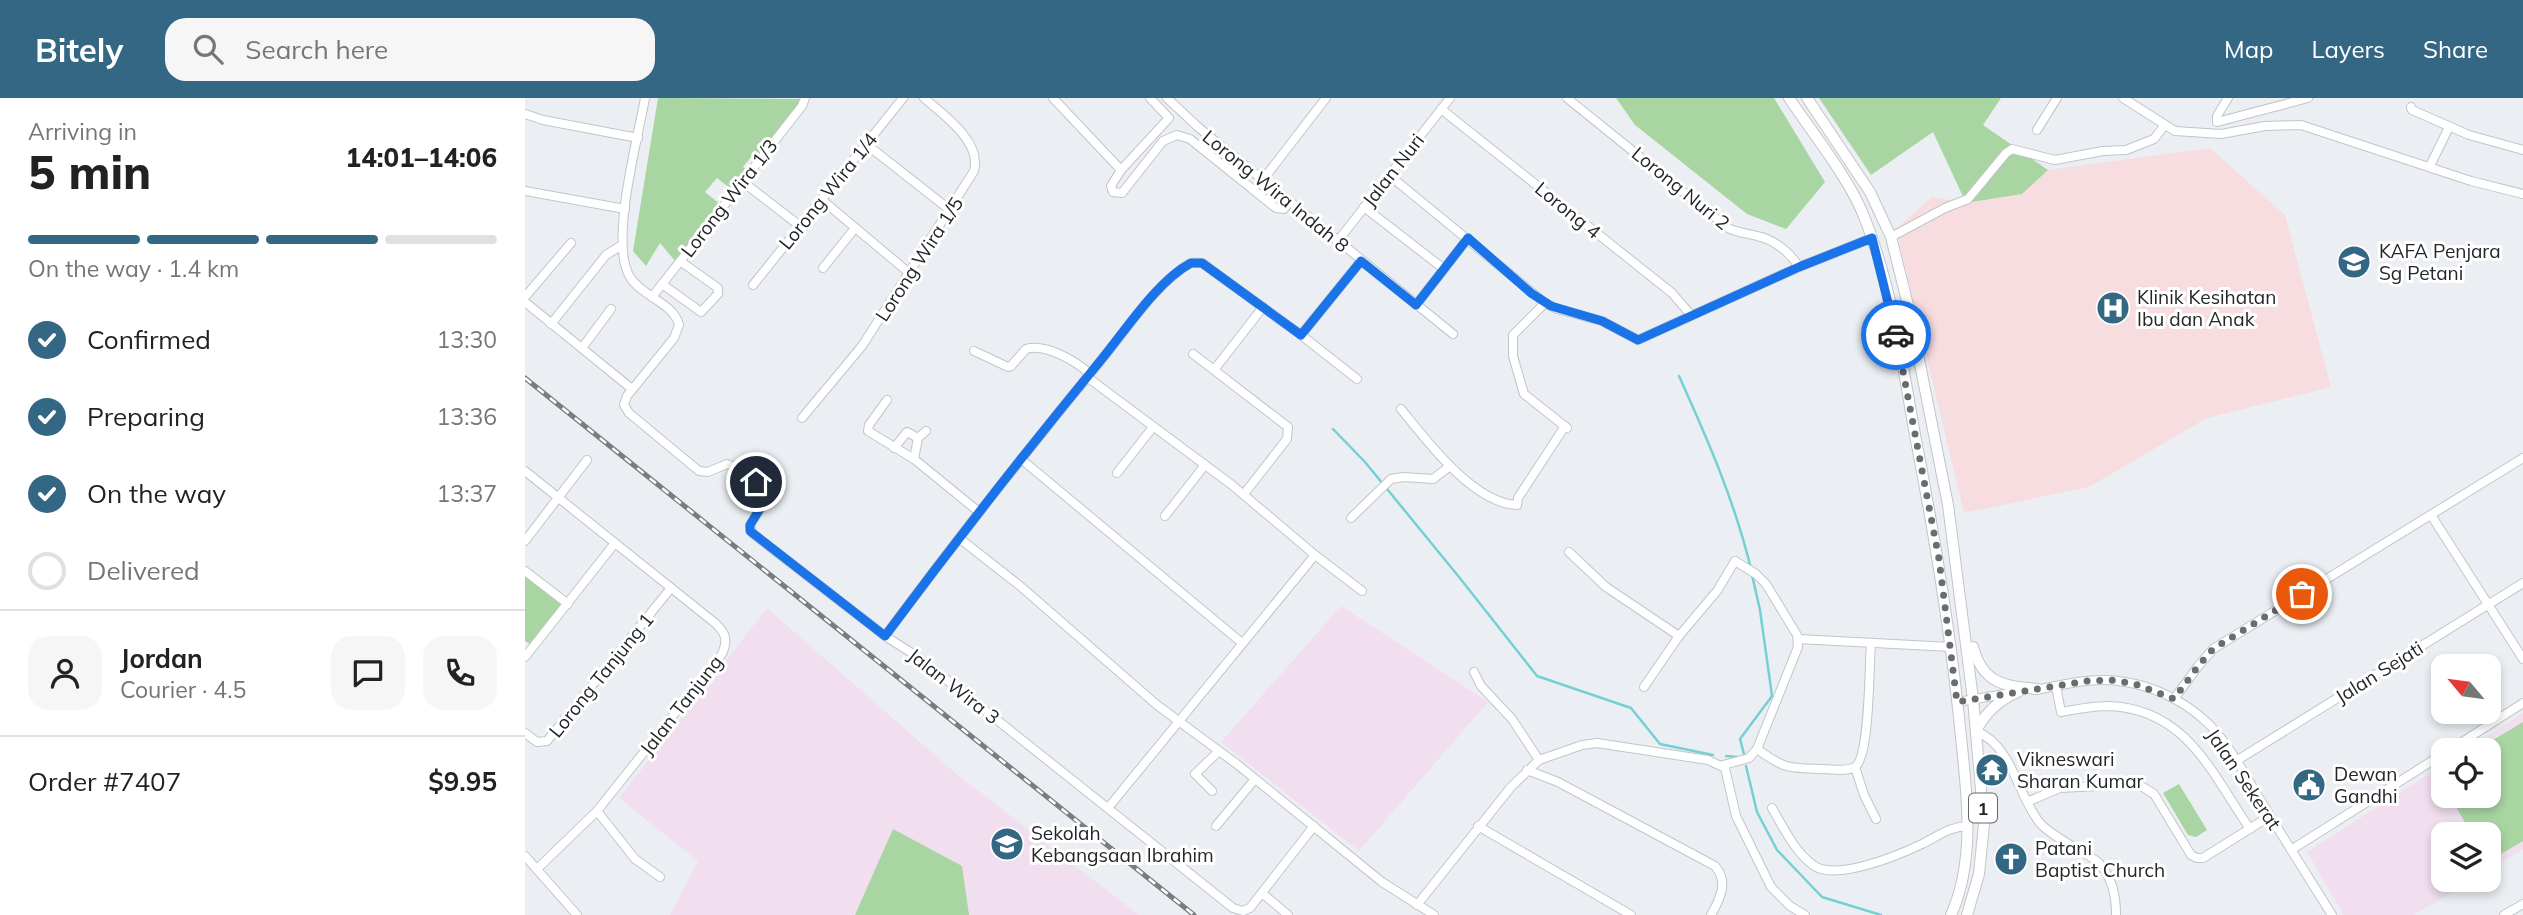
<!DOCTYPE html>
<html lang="en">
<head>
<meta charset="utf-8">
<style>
	body { margin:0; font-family:Mulish,sans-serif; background:#f6f6f6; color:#222; height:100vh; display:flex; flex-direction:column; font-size:26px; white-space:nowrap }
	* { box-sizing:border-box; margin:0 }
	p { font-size:23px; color:#767676 }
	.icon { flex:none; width:38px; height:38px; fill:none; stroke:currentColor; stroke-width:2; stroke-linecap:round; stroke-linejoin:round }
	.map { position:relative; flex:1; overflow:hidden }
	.side { display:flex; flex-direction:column; background:#fff; width:525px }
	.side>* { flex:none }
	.needle { width:46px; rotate:299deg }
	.buttons { position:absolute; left:1906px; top:556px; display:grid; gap:14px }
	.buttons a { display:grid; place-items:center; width:70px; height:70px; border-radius:14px; background:#fff; box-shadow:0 4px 10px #0003; font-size:35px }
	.pin { position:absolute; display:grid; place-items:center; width:60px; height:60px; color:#fff; margin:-30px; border:4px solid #fff; border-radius:50%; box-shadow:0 2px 7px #0007 }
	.courier { position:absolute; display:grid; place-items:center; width:70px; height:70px; margin:-35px; border:5px solid #1a73e8; border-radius:50%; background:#fff; color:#222; box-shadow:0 2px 9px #0007 }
	.summary em { font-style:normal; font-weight:800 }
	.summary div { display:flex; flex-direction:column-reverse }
	.summary { display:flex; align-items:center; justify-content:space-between; height:119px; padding:0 28px }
	h1 { font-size:46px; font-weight:800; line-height:52px }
	.bar { display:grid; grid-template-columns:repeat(4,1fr); gap:10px 7px; align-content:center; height:84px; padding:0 28px }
	.bar i { height:9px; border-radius:5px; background:#e0e0e0 }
	.bar .current { background:#346784 }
	.bar p { grid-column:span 4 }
	.line { display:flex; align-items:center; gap:18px; padding:0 28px; border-top:2px solid #e0e0e0 }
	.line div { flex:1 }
	.round { display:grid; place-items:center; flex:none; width:74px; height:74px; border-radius:21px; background:#f6f6f6 }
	ol { padding:0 28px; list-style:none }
	li { display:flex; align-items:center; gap:21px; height:77px }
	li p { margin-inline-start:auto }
	li .icon { padding:7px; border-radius:50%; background:#346784; color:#fff; stroke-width:4 }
	li:last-child { color:#767676 }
	li i { width:38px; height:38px; border:4px solid #e0e0e0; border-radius:50% }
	header { display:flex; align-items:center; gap:42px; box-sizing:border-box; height:98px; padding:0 35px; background:#346784; color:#fff }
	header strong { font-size:33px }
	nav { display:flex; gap:38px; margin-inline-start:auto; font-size:24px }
	.search { width:490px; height:63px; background:#f6f6f6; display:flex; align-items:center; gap:18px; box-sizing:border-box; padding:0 24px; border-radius:21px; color:#767676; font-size:26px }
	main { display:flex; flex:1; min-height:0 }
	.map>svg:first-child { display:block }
	.education { fill:#f1deee }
	.medical { fill:#f8dde0 }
	.green { fill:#a8d5a2 }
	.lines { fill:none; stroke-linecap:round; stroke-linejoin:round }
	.stream { stroke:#75d0d3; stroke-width:2.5 }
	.minor-casing { stroke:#c1c5c9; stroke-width:10 }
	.major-casing { stroke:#c1c5c9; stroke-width:12 }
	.minor { stroke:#fff; stroke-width:8 }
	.major { stroke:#fff; stroke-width:10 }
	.rail-casing { stroke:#7a7d7f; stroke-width:5 }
	.rail { stroke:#fff; stroke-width:2.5; stroke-dasharray:8; stroke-linecap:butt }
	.done { stroke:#6a6c6e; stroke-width:7; stroke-dasharray:0 12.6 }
	.route { stroke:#1a73e8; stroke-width:9 }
	.labels { text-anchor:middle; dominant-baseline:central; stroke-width:6; stroke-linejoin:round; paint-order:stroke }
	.shield { fill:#fff; stroke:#666768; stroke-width:2 }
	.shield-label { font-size:18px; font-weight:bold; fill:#242627 }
	.street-label { font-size:19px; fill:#242627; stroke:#fff }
	.poi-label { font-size:19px; fill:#242627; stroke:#fff; text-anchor:start }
</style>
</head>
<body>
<header>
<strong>Bitely</strong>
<div class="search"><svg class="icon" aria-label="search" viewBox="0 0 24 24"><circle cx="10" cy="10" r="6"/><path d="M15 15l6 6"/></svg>Search here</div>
<nav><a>Map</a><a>Layers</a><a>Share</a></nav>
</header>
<main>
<section class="side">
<div class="summary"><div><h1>5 min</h1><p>Arriving in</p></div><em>14:01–14:06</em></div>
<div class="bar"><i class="current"></i><i class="current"></i><i class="current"></i><i></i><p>On the way · 1.4 km</p></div>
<ol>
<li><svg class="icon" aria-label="check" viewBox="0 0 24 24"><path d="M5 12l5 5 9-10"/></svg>Confirmed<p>13:30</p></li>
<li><svg class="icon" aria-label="check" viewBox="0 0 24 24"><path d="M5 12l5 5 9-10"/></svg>Preparing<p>13:36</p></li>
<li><svg class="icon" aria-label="check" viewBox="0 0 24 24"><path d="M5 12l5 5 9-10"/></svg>On the way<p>13:37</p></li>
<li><i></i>Delivered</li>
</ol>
<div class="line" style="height:126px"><a class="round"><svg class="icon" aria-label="person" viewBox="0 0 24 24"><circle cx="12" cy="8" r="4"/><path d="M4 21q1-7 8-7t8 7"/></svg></a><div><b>Jordan</b><p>Courier · 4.5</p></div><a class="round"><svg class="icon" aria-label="chat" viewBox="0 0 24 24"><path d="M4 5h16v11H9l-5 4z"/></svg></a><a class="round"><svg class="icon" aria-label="phone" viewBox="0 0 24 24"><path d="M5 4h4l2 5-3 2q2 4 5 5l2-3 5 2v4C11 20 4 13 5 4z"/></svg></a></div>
<div class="line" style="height:91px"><div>Order #7407</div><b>$9.95</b></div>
</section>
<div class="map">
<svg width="1998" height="817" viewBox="0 0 1998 817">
	<rect width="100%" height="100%" fill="#ebeff3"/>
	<!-- education -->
	<g class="education">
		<path d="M816,508L963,604L834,753L696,644Z"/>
		<path d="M242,510L429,674L614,817H145L173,763L94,700Z"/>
		<path d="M1998,615V751L1964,772V737H1918V782H1947L1889,817H1819L1782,754L1918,667V698H1964V653H1940Z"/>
	</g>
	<!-- medical -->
	<path class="medical" d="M1685,50L1760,117L1806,289L1682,320L1564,389L1439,415L1371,131L1407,99L1444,105L1497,96L1523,72Z"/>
	<!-- green -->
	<g class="green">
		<path d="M133,0L277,1L230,62L226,59L218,69L222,72L206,91L192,80L180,94L195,106L151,164L135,145L121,168L108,153Z"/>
		<path d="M1091,0H1249L1300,84L1261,131L1222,116L1110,27Z"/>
		<path d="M1294,0H1476L1458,27L1523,72L1497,96L1441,105L1408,34L1346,77Z"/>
		<path d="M0,477L37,505L5,546L0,543Z"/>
		<path d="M1998,624V743L1964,763V737H1947L1925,698H1964V653H1950Z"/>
		<path d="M1654,686L1682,732L1671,739L1663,737L1638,695Z"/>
		<path d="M368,731L437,768L444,817H330Z"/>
	</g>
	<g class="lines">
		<!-- stream -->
		<g class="stream">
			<path d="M1154,278C1182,340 1210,404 1226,471"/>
			<path d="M808,331L840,364L934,479L1012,578L1106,610L1135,646L1188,657"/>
			<path d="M1201,658L1212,659"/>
			<path d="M1220,660L1215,641L1247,598L1235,512L1227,477"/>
			<path d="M1221,668L1232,714L1252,752L1297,799L1356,817"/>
		</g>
		<defs>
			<g id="minor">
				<path d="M120,0C113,40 84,146 105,179C116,198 149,205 154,227L149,240L102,298L99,307L104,315L174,373L183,374L202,366C218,371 237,385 241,401L225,427L227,435L360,538L393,559L708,810L718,813L725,810L789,728"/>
				<path d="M528,0L596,72"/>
				<path d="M625,0L644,20L596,72L586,88L588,94L597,95L638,43L652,37L665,41L751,110L759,111L764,104"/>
				<path d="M642,0L673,29L928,236"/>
				<path d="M1042,0L1203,130C1213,135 1221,135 1232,138C1248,141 1265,154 1274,169"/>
				<path d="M1598,0L1650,33L1696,36L1740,28L1776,27L1946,83L1998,96"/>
				<path d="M1703,0L1692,18V24L1783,0"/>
				<path d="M1886,9L1887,12L1944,37L1998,52"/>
				<path d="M916,11L1147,195L1166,217"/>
				<path d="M0,16L18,22L113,40"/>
				<path d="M1512,32L1532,0"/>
				<path d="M341,46L425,112"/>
				<path d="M1905,68L1924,29"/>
				<path d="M864,77L1020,205L1032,211L1077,223L1113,242L1274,169L1347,140"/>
				<path d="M737,83L801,0"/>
				<path d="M218,84L275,128"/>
				<path d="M0,93L100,111"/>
				<path d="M296,101L383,174"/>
				<path d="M839,109L919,171"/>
				<path d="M1366,139L1420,110L1443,101L1481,55L1487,51L1530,62L1578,53L1601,52L1629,41L1639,28"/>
				<path d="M812,144L925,0"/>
				<path d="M298,170L330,130"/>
				<path d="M137,186L176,214L193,196V190L155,163"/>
				<path d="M228,187L378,0"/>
				<path d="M0,199L46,145"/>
				<path d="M127,199L277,8L280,0"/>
				<path d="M0,204L107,291"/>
				<path d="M1020,205L988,237V258L999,296L1042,330"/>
				<path d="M891,207L943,140"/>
				<path d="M26,226L81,157L97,147"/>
				<path d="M776,237L836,163"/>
				<path d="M57,250L86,211"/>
				<path d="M449,253L483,269L486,268L501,251C520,245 551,263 565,276"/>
				<path d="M668,256L689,272"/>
				<path d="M562,279L707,387L790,457L837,493"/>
				<path d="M362,302L344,327L343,333L389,361L454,414"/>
				<path d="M876,311C902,343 948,405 992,407L993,400L1040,328"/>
				<path d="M277,320L337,248L449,73C457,44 419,17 399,0"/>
				<path d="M369,350L382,334L393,340"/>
				<path d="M389,361L393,340L401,333"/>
				<path d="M496,361L717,545"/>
				<path d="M0,373L190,525C201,535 203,542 197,556L72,713L12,771"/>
				<path d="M592,375L628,329"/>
				<path d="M719,396L762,341L763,329L689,272L738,209"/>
				<path d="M1906,417L1998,561"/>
				<path d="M640,418L680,367"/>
				<path d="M826,420L866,381L879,379L908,381L925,368"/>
				<path d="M434,440L494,487L632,607L713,667L857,784L909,817"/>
				<path d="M0,443L62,362"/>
				<path d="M1044,454L1081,489L1154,538"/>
				<path d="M0,473L43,506"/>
				<path d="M360,538C429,445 500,355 573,266C599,235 628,189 662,167C667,164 671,164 677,165L776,237L832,281"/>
				<path d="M1273,541L1426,549"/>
				<path d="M0,559L90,445"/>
				<path d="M949,574L956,588L987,621L1014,662"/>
				<path d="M1531,588L1536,614C1552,611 1568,608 1584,608C1662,611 1687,676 1725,731"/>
				<path d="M1119,589L1154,538L1192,493L1210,463L1231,476L1241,486L1272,537L1273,549L1232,651L1224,660L1198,667"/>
				<path d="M1510,592C1539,587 1570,578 1600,584C1627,588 1657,602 1677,620C1701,640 1717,672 1733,698C1757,738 1782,777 1807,817"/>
				<path d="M1649,601L1674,567L1688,551L1998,360"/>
				<path d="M1432,604L1486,595"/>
				<path d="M1451,633C1488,648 1492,697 1515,725C1527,739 1557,752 1573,764C1587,779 1591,796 1591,817"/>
				<path d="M0,635L12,644L22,643L146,490"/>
				<path d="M1232,651C1261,672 1264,670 1298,671C1307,671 1322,674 1330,669C1345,659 1344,567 1346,546"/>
				<path d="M1923,653L1998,605"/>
				<path d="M1711,663L1998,485"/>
				<path d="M1330,669L1339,697L1351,721"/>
				<path d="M1002,672L1033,684L1190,768C1204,784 1195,801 1186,817"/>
				<path d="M687,693L670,676L694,653"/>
				<path d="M1502,704L1535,690L1613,686L1629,696L1666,757L1672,760H1678L1745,718"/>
				<path d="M583,710L790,457"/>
				<path d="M1247,710C1258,729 1270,754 1288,767C1310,784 1374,757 1397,746C1413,738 1424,729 1442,728"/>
				<path d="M72,713L110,761L135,779"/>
				<path d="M691,728L730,681"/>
				<path d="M953,728L1106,817"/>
				<path d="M1766,752L1918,656"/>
				<path d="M0,758L52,817"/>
				<path d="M737,795L763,817"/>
				<path d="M892,807L986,689L1014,662L1057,647L1072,645L1183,662L1200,670L1211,718L1246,789L1265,808L1280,817"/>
				<path d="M1979,817L1998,806"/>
			</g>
			<g id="major">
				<path d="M1264,0C1288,36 1325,81 1340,121C1367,189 1377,265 1390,337C1409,434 1425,531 1435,629C1441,690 1452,759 1426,817"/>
				<path d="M1282,0L1345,94L1366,139L1384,211L1423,407L1448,601L1459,726L1454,776L1442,817"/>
				<path d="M1448,549C1458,586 1479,588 1513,591"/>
				<path d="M1451,633C1460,615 1474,602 1493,594"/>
			</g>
		</defs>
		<!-- minor casing -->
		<use href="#minor" class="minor-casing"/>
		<!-- major casing -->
		<use href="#major" class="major-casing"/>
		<!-- minor -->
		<use href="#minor" class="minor"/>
		<!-- major -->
		<use href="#major" class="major"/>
		<defs>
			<path id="rail" d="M0,280L669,817"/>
		</defs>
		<!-- rail casing -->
		<use href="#rail" class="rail-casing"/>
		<!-- rail -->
		<use href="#rail" class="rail"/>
	</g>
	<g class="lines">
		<!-- done -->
		<path class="done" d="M1371,237L1414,461L1432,604L1562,583L1585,582L1610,586L1649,601L1674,567L1688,551L1777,496"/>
		<!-- route -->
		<path class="route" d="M231,384L241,401L225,427V433L360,538C430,444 502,352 576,262C601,232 632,183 666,165H677L776,237L836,163L891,207L943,140L1006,195L1026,208L1077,223L1113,242L1274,169L1347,140L1371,237"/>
	</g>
	<!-- icons -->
	<defs>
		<symbol id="school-disc" viewBox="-11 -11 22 22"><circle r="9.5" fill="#346784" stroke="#fff"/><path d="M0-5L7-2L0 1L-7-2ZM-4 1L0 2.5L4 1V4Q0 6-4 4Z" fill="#fff"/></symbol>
		<symbol id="hospital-disc" viewBox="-11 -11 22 22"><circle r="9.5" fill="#346784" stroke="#fff"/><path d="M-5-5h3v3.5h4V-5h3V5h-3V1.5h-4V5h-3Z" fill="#fff"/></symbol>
		<symbol id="temple-disc" viewBox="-11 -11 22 22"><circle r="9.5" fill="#346784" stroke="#fff"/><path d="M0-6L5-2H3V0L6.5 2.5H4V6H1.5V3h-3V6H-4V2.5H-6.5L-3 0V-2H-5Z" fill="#fff"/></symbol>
		<symbol id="civic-disc" viewBox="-11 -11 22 22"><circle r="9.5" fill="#346784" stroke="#fff"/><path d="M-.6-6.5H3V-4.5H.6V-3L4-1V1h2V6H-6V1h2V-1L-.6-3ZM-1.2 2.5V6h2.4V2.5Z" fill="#fff"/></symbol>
		<symbol id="church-disc" viewBox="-11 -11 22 22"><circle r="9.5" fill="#346784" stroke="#fff"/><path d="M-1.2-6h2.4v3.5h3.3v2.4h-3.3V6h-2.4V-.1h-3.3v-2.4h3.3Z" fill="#fff"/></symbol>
	</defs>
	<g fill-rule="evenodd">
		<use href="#school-disc" x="1810" y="145" width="38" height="38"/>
		<use href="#hospital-disc" x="1569" y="191" width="38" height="38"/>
		<use href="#temple-disc" x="1448" y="653" width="38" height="38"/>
		<use href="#civic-disc" x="1765" y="668" width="38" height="38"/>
		<use href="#school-disc" x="463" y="727" width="38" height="38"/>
		<use href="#church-disc" x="1467" y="742" width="38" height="38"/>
	</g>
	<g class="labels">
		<!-- shield labels -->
		<rect class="shield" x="1444" y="695.5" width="28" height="29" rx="5"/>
		<g class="shield-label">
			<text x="1458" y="710">1</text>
		</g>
		<!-- street labels -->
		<g class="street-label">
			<text transform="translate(868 72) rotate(-52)">Jalan Nuri</text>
			<text transform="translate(1156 90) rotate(39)">Lorong Nuri 2</text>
			<text transform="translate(303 93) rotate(-51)">Lorong Wira 1/4</text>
			<text transform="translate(751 93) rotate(39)">Lorong Wira Indah 8</text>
			<text transform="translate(204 100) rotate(-52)">Lorong Wira 1/3</text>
			<text transform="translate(1043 112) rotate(39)">Lorong 4</text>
			<text transform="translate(394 161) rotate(-57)">Lorong Wira 1/5</text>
			<text transform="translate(1854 574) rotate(-32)">Jalan Sejati</text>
			<text transform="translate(76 577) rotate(-51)">Lorong Tanjung 1</text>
			<text transform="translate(429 588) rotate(38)">Jalan Wira 3</text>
			<text transform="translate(156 607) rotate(-52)">Jalan Tanjung</text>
			<text transform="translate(1719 681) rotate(56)">Jalan Sekerat</text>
		</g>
		<!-- poi labels -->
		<g class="poi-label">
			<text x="1854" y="153">KAFA Penjara<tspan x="1854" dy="22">Sg Petani</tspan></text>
			<text x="1612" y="199">Klinik Kesihatan<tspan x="1612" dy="22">Ibu dan Anak</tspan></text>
			<text x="1492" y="661">Vikneswari<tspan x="1492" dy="22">Sharan Kumar</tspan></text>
			<text x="1809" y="676">Dewan<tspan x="1809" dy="22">Gandhi</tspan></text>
			<text x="506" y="735">Sekolah<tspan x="506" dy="22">Kebangsaan Ibrahim</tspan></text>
			<text x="1510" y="750">Patani<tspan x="1510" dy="22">Baptist Church</tspan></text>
		</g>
	</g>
</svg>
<div class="buttons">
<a><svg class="needle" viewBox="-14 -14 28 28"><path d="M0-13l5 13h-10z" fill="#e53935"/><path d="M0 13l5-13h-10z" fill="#767676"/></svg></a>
<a><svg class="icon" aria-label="locate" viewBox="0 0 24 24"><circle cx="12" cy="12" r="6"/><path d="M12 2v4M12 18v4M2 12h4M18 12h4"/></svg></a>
<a><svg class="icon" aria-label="layers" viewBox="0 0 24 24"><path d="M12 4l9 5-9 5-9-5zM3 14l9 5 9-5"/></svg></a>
</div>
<div class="pin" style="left:1777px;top:496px;background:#ea580c"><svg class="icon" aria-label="bag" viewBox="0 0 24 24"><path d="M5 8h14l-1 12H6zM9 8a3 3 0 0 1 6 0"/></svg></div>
<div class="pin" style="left:231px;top:384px;background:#1f2937"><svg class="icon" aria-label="home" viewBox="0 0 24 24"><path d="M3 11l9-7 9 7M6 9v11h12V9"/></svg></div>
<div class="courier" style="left:1371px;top:237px"><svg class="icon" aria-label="car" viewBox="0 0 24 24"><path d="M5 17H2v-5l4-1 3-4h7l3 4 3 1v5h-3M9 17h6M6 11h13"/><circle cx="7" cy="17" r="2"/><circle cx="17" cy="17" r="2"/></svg></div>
</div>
</main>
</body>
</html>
